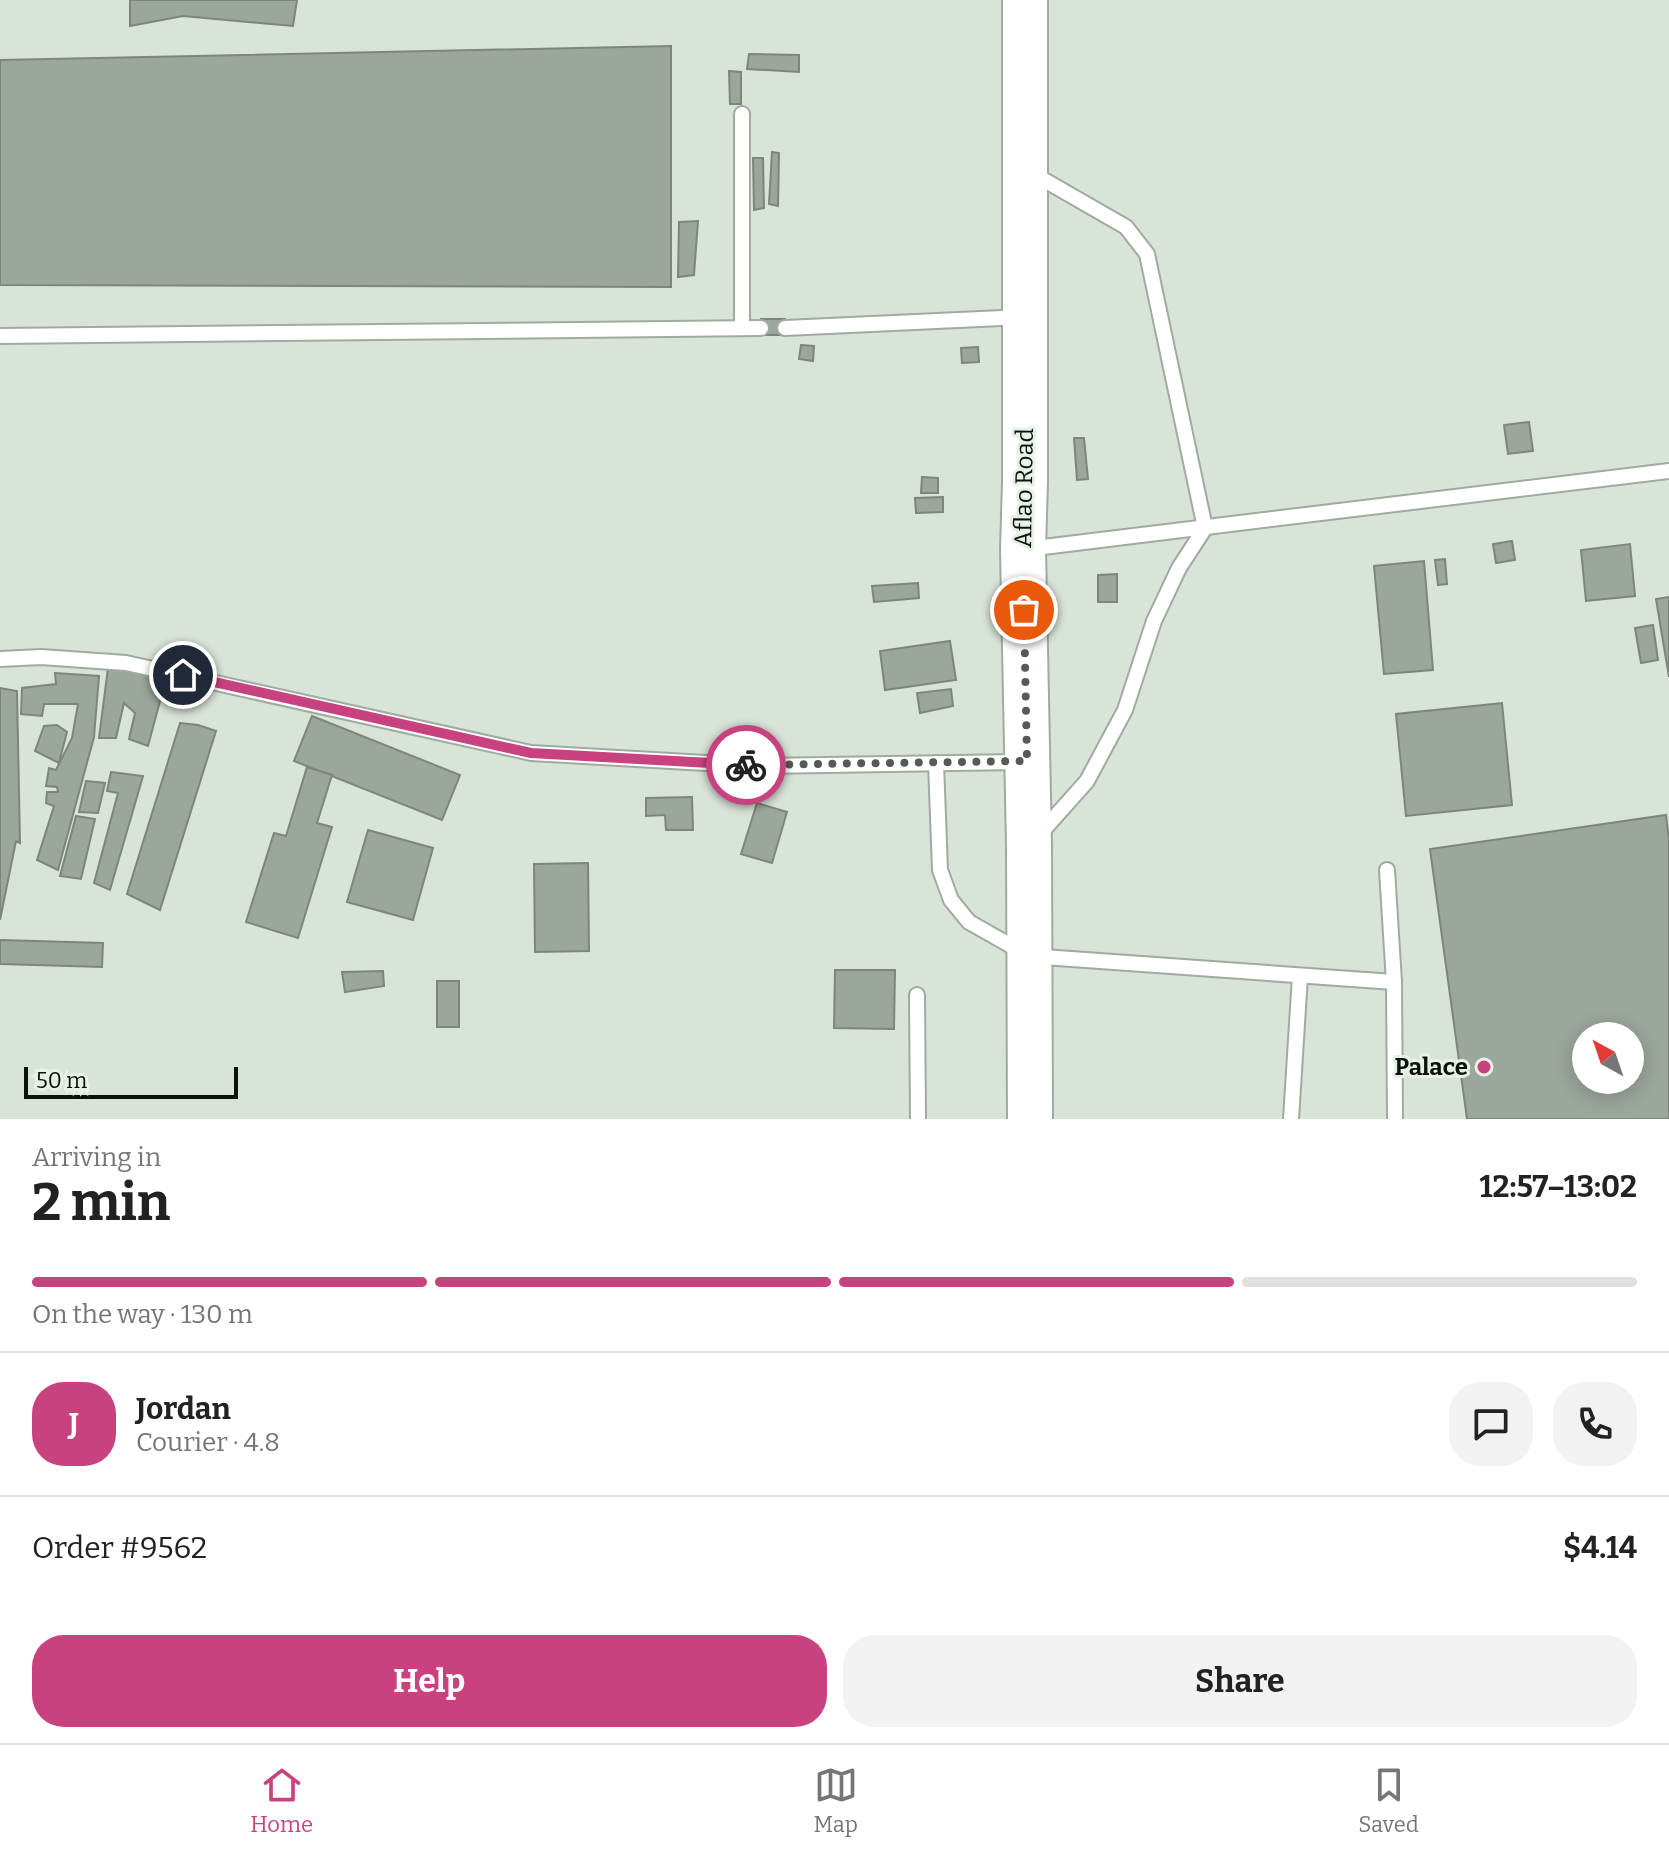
<!DOCTYPE html>
<html lang="en">
<head>
<meta charset="utf-8">
<style>
	body { margin:0; font-family:Bitter,serif; background:#f2f2f2; color:#222; height:100vh; display:flex; flex-direction:column; font-size:30px; white-space:nowrap }
	* { box-sizing:border-box; margin:0 }
	p { font-size:26px; color:#767676 }
	.icon { flex:none; width:44px; height:44px; fill:none; stroke:currentColor; stroke-width:2; stroke-linecap:round; stroke-linejoin:round }
	.map { position:relative; height:1119px; overflow:hidden }
	.panel { display:flex; flex-direction:column; background:#fff; flex:1 }
	.panel>* { flex:none }
	.needle { width:52px; rotate:320deg }
	.buttons { position:absolute; left:1572px; top:1022px; display:grid; gap:16px }
	.buttons a { display:grid; place-items:center; width:72px; height:72px; border-radius:50%; background:#fff; box-shadow:0 4px 20px #0003; font-size:40px }
	.scale { position:absolute; left:24px; bottom:20px; width:214px; box-sizing:border-box; padding-left:8px; border:4px solid #0d110d; border-top:0; font-size:22px; line-height:28px; white-space:nowrap; color:#0d110d; -webkit-text-stroke:6px #e6f2e6; paint-order:stroke }
	.pin { position:absolute; display:grid; place-items:center; width:68px; height:68px; color:#fff; margin:-34px; border:4px solid #fff; border-radius:50%; box-shadow:0 2px 8px #0007 }
	.courier { position:absolute; display:grid; place-items:center; width:80px; height:80px; margin:-40px; border:6px solid #c94280; border-radius:50%; background:#fff; color:#222; box-shadow:0 2px 10px #0007 }
	.head em { font-style:normal; font-weight:700 }
	.head div { display:flex; flex-direction:column-reverse }
	.head { display:flex; align-items:center; justify-content:space-between; height:136px; padding:0 32px }
	h1 { font-size:52px; font-weight:700; line-height:60px }
	.bar { display:grid; grid-template-columns:repeat(4,1fr); gap:12px 8px; align-content:center; height:96px; padding:0 32px }
	.bar i { height:10px; border-radius:6px; background:#e0e0e0 }
	.bar .current { background:#c94280 }
	.bar p { grid-column:span 4 }
	.line { display:flex; align-items:center; gap:20px; padding:0 32px; border-top:2px solid #e0e0e0 }
	.line div { flex:1 }
	.round { display:grid; place-items:center; flex:none; width:84px; height:84px; border-radius:32px; background:#f2f2f2 }
	.primary-button { display:flex; gap:16px; margin-top:auto; padding:16px 32px }
	.primary-button a { flex:1; height:92px; border-radius:32px; background:#c94280; color:#fff; font-size:32px; font-weight:700; line-height:92px; text-align:center }
	.primary-button a+a { background:#f2f2f2; color:#222 }
	.tab-bar { display:flex; justify-content:space-around; align-items:center; height:112px; border-top:2px solid #e0e0e0; background:#fff; font-size:22px; color:#767676 }
	.tab-bar a { display:grid; justify-items:center; gap:4px }
	.tab-bar .current { color:#c94280 }
	.map>svg:first-child { display:block }
	.building { fill:#9ba69c; stroke:#7c867c; stroke-width:2; fill-rule:evenodd }
	.lines { fill:none; stroke-linecap:round; stroke-linejoin:round }
	.service-casing { stroke:#a0aba0; stroke-width:18 }
	.trunk-casing { stroke:#a0aba0; stroke-width:48 }
	.service { stroke:#fff; stroke-width:14 }
	.trunk { stroke:#fff; stroke-width:44 }
	.done { stroke:#545b54; stroke-width:8; stroke-dasharray:0 14.4 }
	.route { stroke:#c94280; stroke-width:10 }
	.poi-dot { fill:#c94280; stroke:#e6f2e6; stroke-width:3 }
	.labels { text-anchor:middle; dominant-baseline:central; stroke-width:6; stroke-linejoin:round; paint-order:stroke }
	.street-label { font-size:24px; fill:#0d110d; stroke:#e6f2e6 }
	.poi-label { font-size:24px; font-weight:bold; fill:#0d110d; stroke:#e6f2e6; text-anchor:end }
</style>
</head>
<body>
<div class="map">
<svg width="1669" height="1119" viewBox="0 0 1669 1119">
	<rect width="100%" height="100%" fill="#d9e4d9"/>
	<!-- building -->
	<g class="building">
		<path d="M130,0H297L293,26L183,16L130,26Z"/>
		<path d="M671,46V287L0,285V60Z"/>
		<path d="M749,54L799,55V72L747,69Z"/>
		<path d="M729,71L741,72V104H730Z"/>
		<path d="M772,152L779,153L778,206L769,204Z"/>
		<path d="M753,158H763L764,208L754,210Z"/>
		<path d="M698,221L694,275L678,277L679,222Z"/>
		<rect x="761" y="319" width="24" height="16"/>
		<path d="M801,345L814,346L813,361L799,359Z"/>
		<path d="M978,347L979,362L962,363L961,348Z"/>
		<path d="M1529,422L1533,451L1508,454L1504,425Z"/>
		<path d="M1074,438H1084L1088,479L1077,480Z"/>
		<path d="M922,477L938,478V493H921Z"/>
		<path d="M943,497V512L916,513L915,498Z"/>
		<path d="M1512,541L1515,560L1496,563L1493,544Z"/>
		<path d="M1630,544L1635,596L1586,601L1581,550Z"/>
		<path d="M1445,559L1447,584L1438,585L1435,560Z"/>
		<path d="M1424,561L1433,670L1384,674L1374,566Z"/>
		<path d="M1117,574V602H1098V575Z"/>
		<path d="M918,583L919,598L874,602L872,586Z"/>
		<path d="M1669,597V677L1656,599Z"/>
		<path d="M1653,625L1658,660L1641,663L1635,628Z"/>
		<path d="M950,641L956,680L885,690L880,651Z"/>
		<path d="M108,668L160,673V701L148,746L129,739L135,713L124,703L116,738H99Z"/>
		<path d="M55,673L99,676L94,737L58,870L37,860L54,806L46,803L47,792H58L57,787L46,786L49,768L56,770L72,738L78,704H44L42,716L21,714L22,688L56,684Z"/>
		<path d="M0,688L17,691L20,843L16,841L0,920Z"/>
		<path d="M951,689L953,706L920,713L917,693Z"/>
		<path d="M1502,703L1512,805L1406,816L1396,714Z"/>
		<path d="M312,716L460,775L442,820L294,761Z"/>
		<path d="M180,723L198,725L216,731L160,910L127,894Z"/>
		<path d="M57,725L67,732L59,763L35,751L44,726Z"/>
		<path d="M307,767L332,775L317,823L332,827L298,938L246,922L274,833L286,836Z"/>
		<path d="M111,772L143,776L110,890L94,883L118,793L107,791Z"/>
		<path d="M86,781L105,783L98,813L79,812Z"/>
		<path d="M692,797L693,830H666L665,815L646,816V798Z"/>
		<path d="M757,803L787,812L772,863L741,854Z"/>
		<path d="M1666,815L1669,839V1119H1467L1430,849ZM1586,1036H1630V1080H1586Z"/>
		<path d="M76,816L95,819L81,879L60,876Z"/>
		<path d="M368,830L433,848L413,920L347,902Z"/>
		<path d="M588,863L589,951L535,952L534,864Z"/>
		<path d="M0,940L103,943L102,967L0,964Z"/>
		<path d="M835,970H895L894,1029L834,1028Z"/>
		<path d="M383,971L384,986L345,992L342,972Z"/>
		<rect x="437" y="981" width="22" height="46"/>
	</g>
	<g class="lines">
		<defs>
			<g id="service">
				<path d="M742,114V328"/>
				<path d="M1032,173L1126,227L1147,254L1205,528L1179,568L1154,621L1125,710L1087,781L1039,835"/>
				<path d="M785,328L1021,317"/>
				<path d="M0,336L761,328"/>
				<path d="M1027,549C1241,524 1455,495 1669,471"/>
				<path d="M0,659L41,657L126,663L531,753L758,766L1022,762"/>
				<path d="M936,763L940,870L951,900L969,922L1029,956L1394,982"/>
				<path d="M1387,870L1394,982L1395,1119"/>
				<path d="M917,995L918,1119"/>
				<path d="M1291,1119L1300,976"/>
			</g>
			<path id="trunk" d="M1025,0V482L1023,549L1029,846L1030,1119"/>
		</defs>
		<!-- service casing -->
		<use href="#service" class="service-casing"/>
		<!-- trunk casing -->
		<use href="#trunk" class="trunk-casing"/>
		<!-- service -->
		<use href="#service" class="service"/>
		<!-- trunk -->
		<use href="#trunk" class="trunk"/>
	</g>
	<g class="lines">
		<!-- done -->
		<path class="done" d="M746,765L1027,761L1024,610"/>
		<!-- route -->
		<path class="route" d="M183,675L531,753L746,765"/>
	</g>
	<!-- markers -->
	<circle class="poi-dot" cx="1484" cy="1067" r="8"/>
	<g class="labels">
		<!-- street labels -->
		<g class="street-label">
			<text transform="translate(1024 488) rotate(-89)">Aflao Road</text>
		</g>
		<!-- poi labels -->
		<g class="poi-label">
			<text x="1468" y="1067">Palace</text>
		</g>
	</g>
</svg>
<div class="buttons">
<a><svg class="needle" viewBox="-14 -14 28 28"><path d="M0-13l5 13h-10z" fill="#e53935"/><path d="M0 13l5-13h-10z" fill="#767676"/></svg></a>
</div>
<div class="scale">50 m</div>
<div class="pin" style="left:1024px;top:610px;background:#ea580c"><svg class="icon" aria-label="bag" viewBox="0 0 24 24"><path d="M5 8h14l-1 12H6zM9 8a3 3 0 0 1 6 0"/></svg></div>
<div class="pin" style="left:183px;top:675px;background:#1f2937"><svg class="icon" aria-label="home" viewBox="0 0 24 24"><path d="M3 11l9-7 9 7M6 9v11h12V9"/></svg></div>
<div class="courier" style="left:746px;top:765px"><svg class="icon" aria-label="bike" viewBox="0 0 24 24"><circle cx="6" cy="16" r="4"/><circle cx="18" cy="16" r="4"/><path d="M6 16l4-8h5l3 8M10 8l3 8H6M13 5h3"/></svg></div>
</div>
<section class="panel">
<div class="head"><div><h1>2 min</h1><p>Arriving in</p></div><em>12:57–13:02</em></div>
<div class="bar"><i class="current"></i><i class="current"></i><i class="current"></i><i></i><p>On the way · 130 m</p></div>
<div class="line" style="height:144px"><b class="round" style="background:#c94280;color:#fff">J</b><div><b>Jordan</b><p>Courier · 4.8</p></div><a class="round"><svg class="icon" aria-label="chat" viewBox="0 0 24 24"><path d="M4 5h16v11H9l-5 4z"/></svg></a><a class="round"><svg class="icon" aria-label="phone" viewBox="0 0 24 24"><path d="M5 4h4l2 5-3 2q2 4 5 5l2-3 5 2v4C11 20 4 13 5 4z"/></svg></a></div>
<div class="line" style="height:104px"><div>Order #9562</div><b>$4.14</b></div>
<div class="primary-button"><a>Help</a><a>Share</a></div>
</section>
<nav class="tab-bar">
<a class="current"><svg class="icon" aria-label="home" viewBox="0 0 24 24"><path d="M3 11l9-7 9 7M6 9v11h12V9"/></svg>Home</a>
<a><svg class="icon" aria-label="map" viewBox="0 0 24 24"><path d="M3 6l6-2 6 2 6-2v14l-6 2-6-2-6 2zM9 4v14M15 6v14"/></svg>Map</a>
<a><svg class="icon" aria-label="saved" viewBox="0 0 24 24"><path d="M7 4h10v16l-5-4-5 4z"/></svg>Saved</a>
</nav>
</body>
</html>
